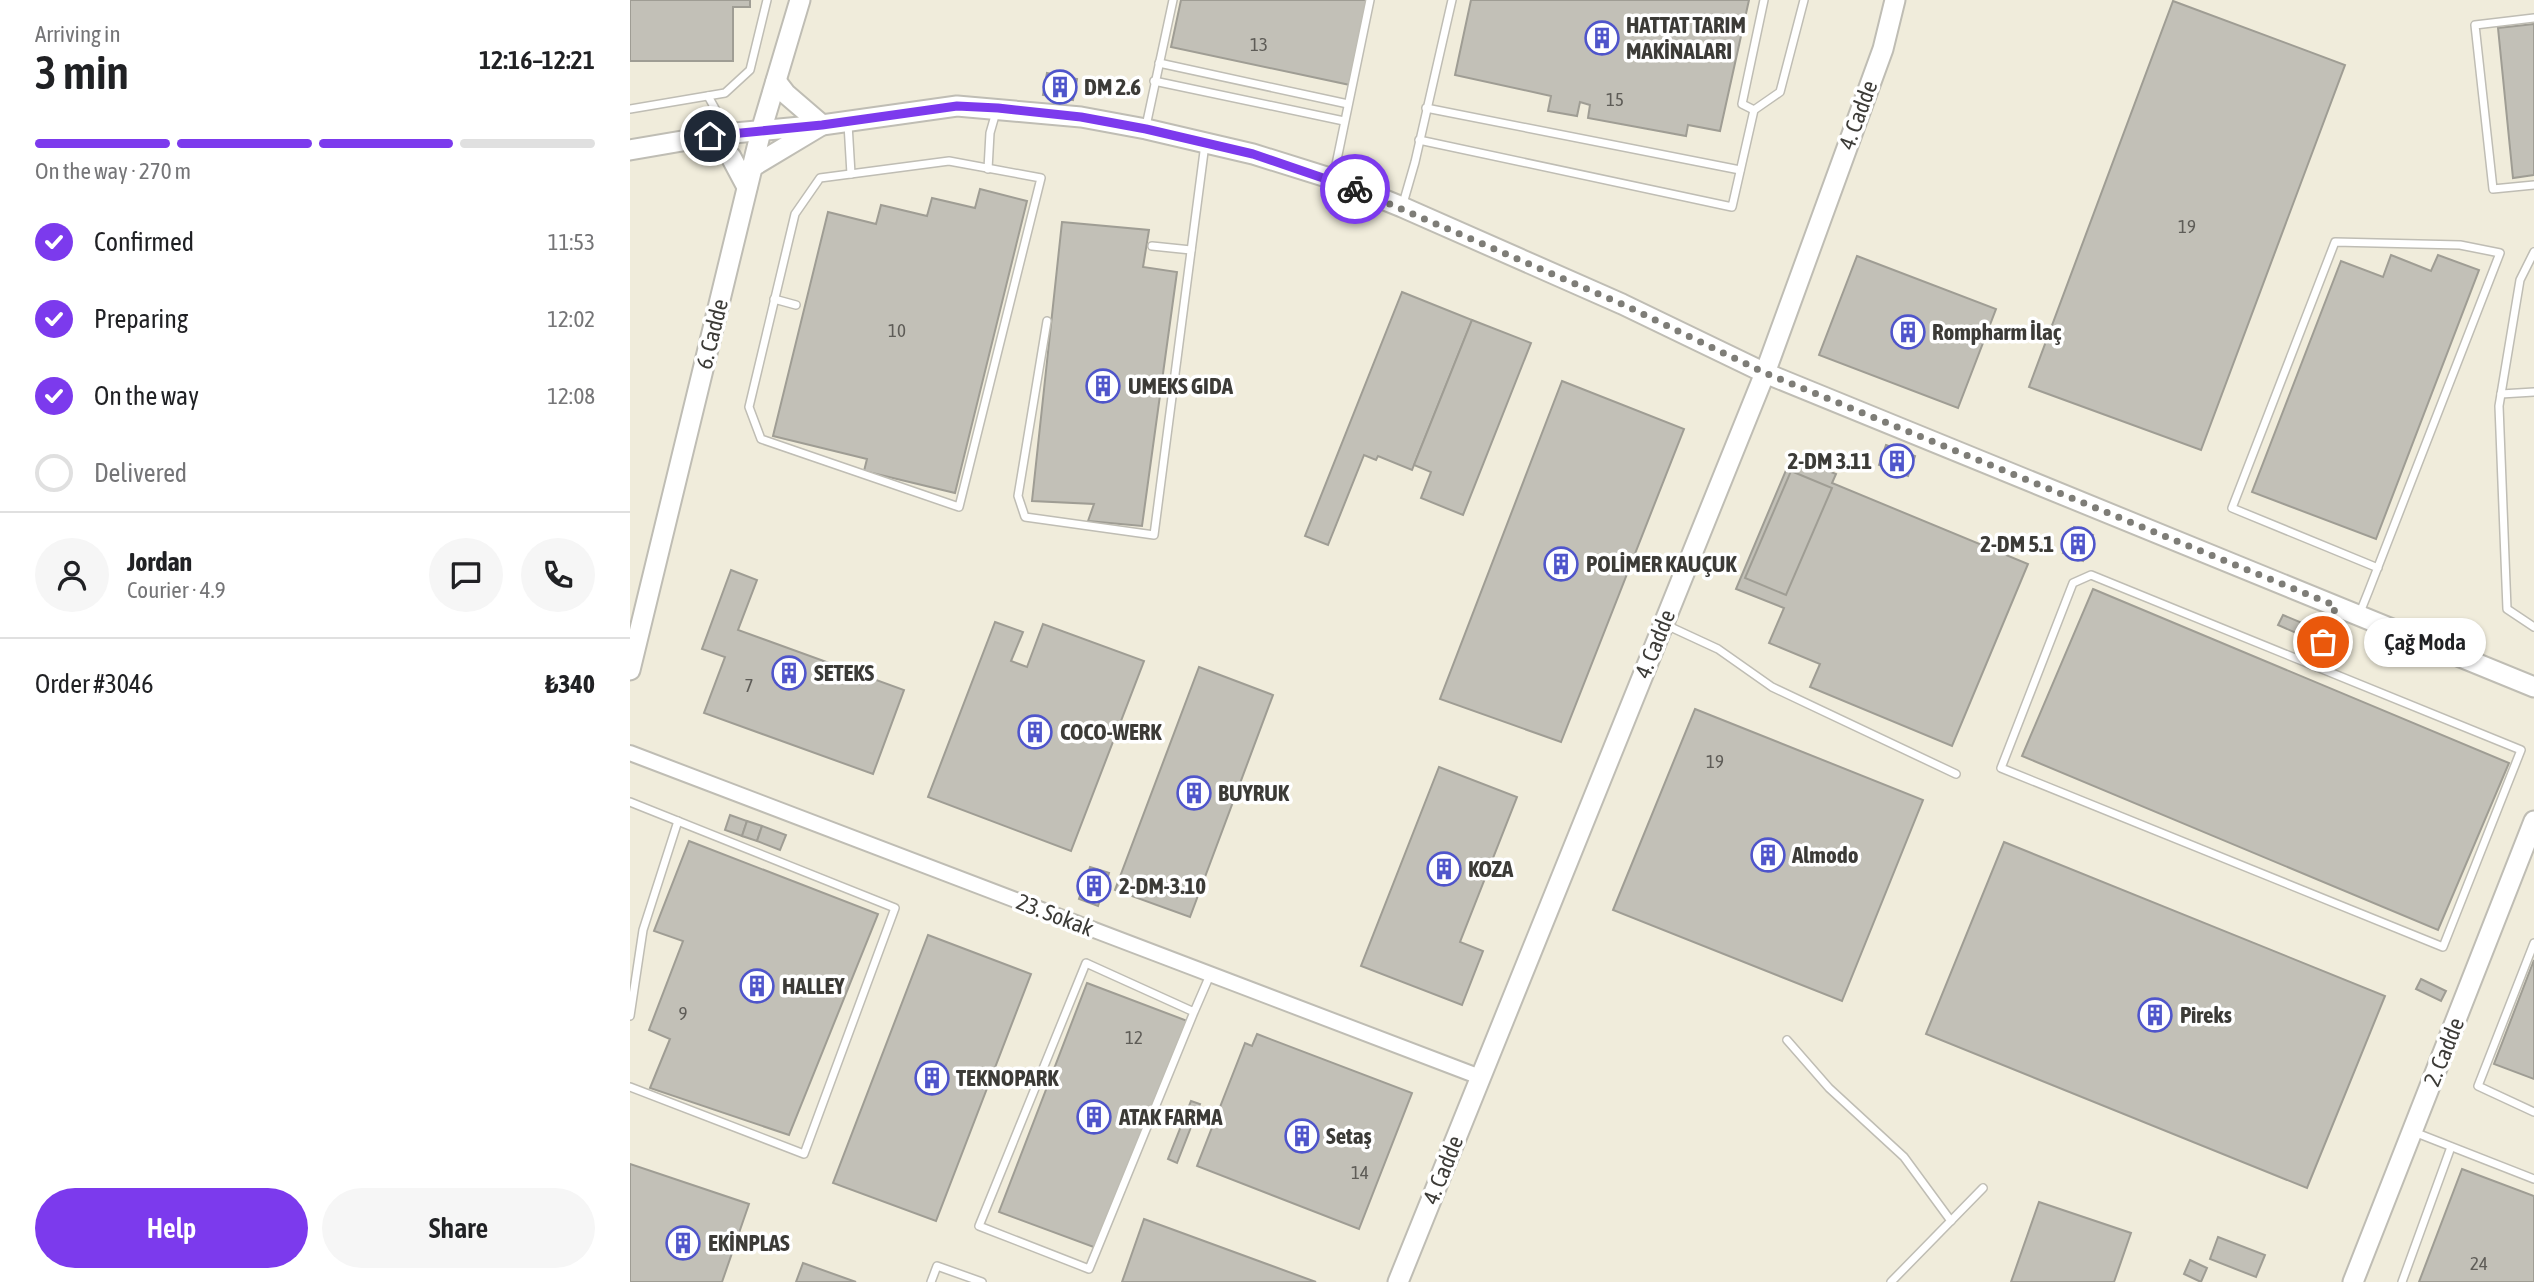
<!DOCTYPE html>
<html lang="en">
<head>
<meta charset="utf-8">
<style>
	body { margin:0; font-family:"Asap Condensed",sans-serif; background:#f6f6f6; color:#202124; height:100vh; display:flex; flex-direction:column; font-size:26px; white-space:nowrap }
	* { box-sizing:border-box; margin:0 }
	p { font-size:23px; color:#757577 }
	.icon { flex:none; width:38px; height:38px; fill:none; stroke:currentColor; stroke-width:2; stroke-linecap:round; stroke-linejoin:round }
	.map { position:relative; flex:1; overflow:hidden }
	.sheet { display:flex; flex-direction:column; background:#fff; width:630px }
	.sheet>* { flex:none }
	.pin { position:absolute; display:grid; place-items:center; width:60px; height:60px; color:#fff; margin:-30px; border:4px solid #fff; border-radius:50%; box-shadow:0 2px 7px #0007 }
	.courier { position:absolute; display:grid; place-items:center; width:70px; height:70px; margin:-35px; border:5px solid #7c3aed; border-radius:50%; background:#fff; color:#222; box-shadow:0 2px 9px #0007 }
	.bubble { position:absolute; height:49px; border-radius:24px; background:#fff; box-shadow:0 2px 5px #0004; font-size:23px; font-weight:600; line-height:49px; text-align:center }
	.overview em { font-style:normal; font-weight:600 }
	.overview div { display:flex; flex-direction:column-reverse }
	.overview { display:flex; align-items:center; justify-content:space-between; height:119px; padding:0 35px }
	h1 { font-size:46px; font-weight:600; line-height:52px }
	.bar { display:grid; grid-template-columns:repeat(4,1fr); gap:10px 7px; align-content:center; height:84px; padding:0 35px }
	.bar i { height:9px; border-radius:5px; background:#e0e0e0 }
	.bar .active { background:#7c3aed }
	.bar p { grid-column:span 4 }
	.line { display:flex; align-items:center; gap:18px; padding:0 35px; border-top:2px solid #e0e0e0 }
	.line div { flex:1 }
	.round { display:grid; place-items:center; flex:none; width:74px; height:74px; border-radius:37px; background:#f6f6f6 }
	ol { padding:0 35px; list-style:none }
	li { display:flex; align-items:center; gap:21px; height:77px }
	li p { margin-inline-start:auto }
	li .icon { padding:7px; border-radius:50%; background:#7c3aed; color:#fff; stroke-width:4 }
	li:last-child { color:#757577 }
	li i { width:38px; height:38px; border:4px solid #e0e0e0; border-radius:50% }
	.action { display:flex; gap:14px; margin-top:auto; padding:14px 35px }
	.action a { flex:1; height:80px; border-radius:42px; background:#7c3aed; color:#fff; font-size:28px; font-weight:600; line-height:80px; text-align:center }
	.action a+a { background:#f6f6f6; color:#202124 }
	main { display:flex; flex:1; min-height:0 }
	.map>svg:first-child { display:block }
	.built { fill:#f0ecdb }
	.building { fill:#c2c0b7; stroke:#9f9d94; stroke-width:2 }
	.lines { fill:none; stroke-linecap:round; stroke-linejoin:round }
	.lane-casing { stroke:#bfbdb4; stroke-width:10 }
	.street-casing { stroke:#bfbdb4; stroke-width:18 }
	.secondary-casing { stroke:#bfbdb4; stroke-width:23 }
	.lane { stroke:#fff; stroke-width:7 }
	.street { stroke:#fff; stroke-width:14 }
	.secondary { stroke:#fff; stroke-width:19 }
	.done { stroke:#7e7d77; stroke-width:7; stroke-dasharray:0 12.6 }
	.route { stroke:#7c3aed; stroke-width:9 }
	.labels { text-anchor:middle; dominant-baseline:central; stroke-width:7; stroke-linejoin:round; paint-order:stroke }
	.number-label { font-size:19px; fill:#5e5c57 }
	.poi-label { font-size:23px; font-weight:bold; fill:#3c3b37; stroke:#fff; text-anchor:start }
	.street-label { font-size:23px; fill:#3c3b37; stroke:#fff }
</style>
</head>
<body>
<main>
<section class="sheet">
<div class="overview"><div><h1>3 min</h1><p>Arriving in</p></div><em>12:16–12:21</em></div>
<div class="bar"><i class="active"></i><i class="active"></i><i class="active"></i><i></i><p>On the way · 270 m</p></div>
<ol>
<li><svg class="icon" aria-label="check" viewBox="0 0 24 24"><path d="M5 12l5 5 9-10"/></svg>Confirmed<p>11:53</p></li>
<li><svg class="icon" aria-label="check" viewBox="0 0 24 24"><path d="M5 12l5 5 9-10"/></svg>Preparing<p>12:02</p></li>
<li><svg class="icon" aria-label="check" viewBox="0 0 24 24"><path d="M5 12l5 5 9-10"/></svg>On the way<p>12:08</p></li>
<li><i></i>Delivered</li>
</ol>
<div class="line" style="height:126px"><a class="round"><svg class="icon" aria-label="person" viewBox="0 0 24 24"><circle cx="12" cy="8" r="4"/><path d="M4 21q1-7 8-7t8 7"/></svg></a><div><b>Jordan</b><p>Courier · 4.9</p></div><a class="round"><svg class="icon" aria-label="chat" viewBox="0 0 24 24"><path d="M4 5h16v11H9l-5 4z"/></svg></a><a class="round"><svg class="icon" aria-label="phone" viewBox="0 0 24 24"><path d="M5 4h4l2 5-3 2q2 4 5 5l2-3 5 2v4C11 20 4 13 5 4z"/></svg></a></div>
<div class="line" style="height:91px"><div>Order #3046</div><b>₺340</b></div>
<div class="action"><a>Help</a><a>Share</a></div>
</section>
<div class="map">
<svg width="1904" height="1282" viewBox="0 0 1904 1282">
	<rect width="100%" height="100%" fill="#f9f7ed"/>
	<!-- built -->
	<rect class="built" x="0" y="0" width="1904" height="1282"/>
	<!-- building -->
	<g class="building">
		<path d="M0,0H120V7H103V61H0Z"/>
		<path d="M551,0H739L720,85L541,47Z"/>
		<path d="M841,0H1119L1090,131L1058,125L1056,136L958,118L960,105L950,102L947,116L918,111L921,96L825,75Z"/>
		<path d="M1543,1L1715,65L1571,450L1399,387Z"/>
		<path d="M1904,24V175L1883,178L1868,28Z"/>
		<path d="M417,73L447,79L443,100L413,95Z"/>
		<path d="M350,189L397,201L325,493L234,471L237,459L143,436L198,212L246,224L251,205L297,216L302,198L345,208Z"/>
		<path d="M432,222L519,230L513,267L547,272L512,526L458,521L464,504L402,501Z"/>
		<path d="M1761,255L1801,271L1808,255L1849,270L1746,539L1622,492L1711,261L1753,277Z"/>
		<path d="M1227,256L1366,309L1328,408L1189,355Z"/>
		<path d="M772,292L842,320L782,470L748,456L746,460L734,455L698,545L675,536Z"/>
		<path d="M842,320L901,343L833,515L791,498L801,472L784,465Z"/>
		<path d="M932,381L1054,429L931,742L810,699Z"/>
		<path d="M1256,445L1285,456L1278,476L1249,465Z"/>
		<path d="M1162,456L1206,474L1202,483L1398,564L1322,746L1180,687L1190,664L1139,643L1154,608L1106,589Z"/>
		<path d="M1161,471L1202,488L1156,595L1115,578Z"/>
		<path d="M1444,527L1463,535L1453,561L1433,553Z"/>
		<path d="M101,570L127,580L108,630L274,690L243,774L74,713L95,657L72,649Z"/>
		<path d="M1463,589L1879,763L1808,930L1392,756Z"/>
		<path d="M1653,615L1677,625L1673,636L1648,625Z"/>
		<path d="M365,622L393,632L381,661L397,667L413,624L514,661L441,851L298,797Z"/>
		<path d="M569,667L643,695L560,917L485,890Z"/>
		<path d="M1065,709L1293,800L1212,1001L983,910Z"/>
		<path d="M809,767L887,797L830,942L853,951L832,1005L731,966Z"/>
		<path d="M100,815L117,821L112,836L95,830Z"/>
		<path d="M117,821L132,826L127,841L112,836Z"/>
		<path d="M132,826L156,835L150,850L127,841Z"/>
		<path d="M59,841L248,914L159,1135L20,1088L40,1039L19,1030L53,941L24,931Z"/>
		<path d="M1374,842L1755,996L1677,1188L1296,1034Z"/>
		<path d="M460,867L479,873L468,906L449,899Z"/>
		<path d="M298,935L401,974L306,1221L203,1183Z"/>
		<path d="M1904,960V1079L1864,1064Z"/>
		<path d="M1791,979L1816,991L1811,1001L1786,989Z"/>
		<path d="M457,983L560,1022L469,1249L369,1212Z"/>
		<path d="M627,1034L782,1093L729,1229L567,1166L615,1043L622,1046Z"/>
		<path d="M561,1101L570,1104L547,1163L538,1159Z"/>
		<path d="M0,1164L119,1204L92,1282H0Z"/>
		<path d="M1832,1169L1904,1196V1282H1789Z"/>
		<path d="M1409,1202L1501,1233L1484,1282H1381Z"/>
		<path d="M514,1219L686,1282H492Z"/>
		<path d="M1588,1237L1635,1255L1626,1277L1580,1259Z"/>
		<path d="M1560,1260L1577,1268L1571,1282L1554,1274Z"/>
		<path d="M173,1263L226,1282H166Z"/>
	</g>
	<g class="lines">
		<defs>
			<g id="lane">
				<path d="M1904,18L1845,25L1863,189L1904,185"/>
				<path d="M529,63L718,104"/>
				<path d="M524,81L714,121"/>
				<path d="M78,96L88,114L93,133"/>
				<path d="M796,108L1110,170"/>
				<path d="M0,109L95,93L120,70L137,0"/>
				<path d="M1124,110L1112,104L1134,0"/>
				<path d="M218,124L221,174"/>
				<path d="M516,126L543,0"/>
				<path d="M789,140L1102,207L1124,110L1150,92L1174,0"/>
				<path d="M319,161L411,178L329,507L131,439L119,407L165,214L190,178Z"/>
				<path d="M358,169L360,133L366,112"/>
				<path d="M703,179L740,0"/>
				<path d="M772,207L785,162L822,0"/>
				<path d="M522,246L561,250"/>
				<path d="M1904,252L1890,280L1869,406L1877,609L1904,627"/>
				<path d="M144,299L166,305"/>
				<path d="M417,321L388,496L395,517L524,535L575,144"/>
				<path d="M1871,394L1904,392"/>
				<path d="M1461,575L1891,750L1813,947L1371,768L1443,583Z"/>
				<path d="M1729,615L1739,590L1870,253L1830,245L1705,242L1602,508L1748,568"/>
				<path d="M1034,624L1088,649L1142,687L1326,774"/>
				<path d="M1683,665L1706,607"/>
				<path d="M0,802L265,908L174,1154L0,1087"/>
				<path d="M1904,943L1848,1086L1904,1112"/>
				<path d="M564,1012L459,1269L349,1226L456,963L564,1012L580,975"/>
				<path d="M0,1016L13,930L48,821"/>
				<path d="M1157,1040L1199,1088L1274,1157L1321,1221"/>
				<path d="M1784,1132L1904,1179"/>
				<path d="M301,1282L307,1266L352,1282"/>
				<path d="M1261,1282L1353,1188"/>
				<path d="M1772,1282L1821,1147"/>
			</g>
			<path id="street" d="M0,753L850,1077"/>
			<g id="secondary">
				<path d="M82,136L101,157L117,187"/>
				<path d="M0,150L93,134L192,125L327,106L451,117L516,129L623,154L703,179L772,207L992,304L1135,373L1904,687"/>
				<path d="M122,167L192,125L156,94L146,81"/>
				<path d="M0,670L131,131L170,0"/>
				<path d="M768,1282L1135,373L1253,49L1265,0"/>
				<path d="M1723,1282L1904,821"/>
			</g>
		</defs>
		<!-- lane casing -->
		<use href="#lane" class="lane-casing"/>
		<!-- street casing -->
		<use href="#street" class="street-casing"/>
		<!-- secondary casing -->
		<use href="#secondary" class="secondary-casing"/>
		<!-- lane -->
		<use href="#lane" class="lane"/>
		<!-- street -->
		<use href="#street" class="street"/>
		<!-- secondary -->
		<use href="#secondary" class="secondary"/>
	</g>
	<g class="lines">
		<!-- done -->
		<path class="done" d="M725,189L992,304L1135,373L1706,606L1693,642"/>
		<!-- route -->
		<path class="route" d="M80,136L192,125L327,106L368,108L451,117L516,129L623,154L725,189"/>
	</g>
	<!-- icons -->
	<defs>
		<symbol id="building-ring" viewBox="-11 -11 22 22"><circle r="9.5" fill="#fff" stroke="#4f55cb" stroke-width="1.5"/><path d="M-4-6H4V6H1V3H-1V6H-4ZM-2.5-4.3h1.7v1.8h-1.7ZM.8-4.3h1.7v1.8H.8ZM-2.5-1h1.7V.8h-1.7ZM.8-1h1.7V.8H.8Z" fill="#4f55cb"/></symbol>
	</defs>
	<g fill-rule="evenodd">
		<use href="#building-ring" x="953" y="19" width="38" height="38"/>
		<use href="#building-ring" x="411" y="68" width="38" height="38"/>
		<use href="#building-ring" x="1259" y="313" width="38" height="38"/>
		<use href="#building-ring" x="454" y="367" width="38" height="38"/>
		<use href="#building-ring" x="1248" y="442" width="38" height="38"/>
		<use href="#building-ring" x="1429" y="525" width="38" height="38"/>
		<use href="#building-ring" x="912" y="545" width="38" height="38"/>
		<use href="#building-ring" x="140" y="654" width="38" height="38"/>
		<use href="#building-ring" x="386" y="713" width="38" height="38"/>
		<use href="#building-ring" x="545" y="774" width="38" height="38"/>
		<use href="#building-ring" x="1119" y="836" width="38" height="38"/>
		<use href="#building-ring" x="795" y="850" width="38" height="38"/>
		<use href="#building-ring" x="445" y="867" width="38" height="38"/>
		<use href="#building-ring" x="108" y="967" width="38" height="38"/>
		<use href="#building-ring" x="1506" y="996" width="38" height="38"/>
		<use href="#building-ring" x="283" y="1059" width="38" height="38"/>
		<use href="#building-ring" x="445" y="1098" width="38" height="38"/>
		<use href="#building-ring" x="653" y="1117" width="38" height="38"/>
		<use href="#building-ring" x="34" y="1224" width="38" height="38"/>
	</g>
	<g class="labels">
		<!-- number labels -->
		<g class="number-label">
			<text x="629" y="44">13</text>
			<text x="985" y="99">15</text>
			<text x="1557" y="226">19</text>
			<text x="267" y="330">10</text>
			<text x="119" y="685">7</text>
			<text x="1085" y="761">19</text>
			<text x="53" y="1013">9</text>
			<text x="504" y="1037">12</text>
			<text x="730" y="1172">14</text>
			<text x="1849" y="1263">24</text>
		</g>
		<!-- poi labels -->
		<g class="poi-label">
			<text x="996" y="25">HATTAT TARIM<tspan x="996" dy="26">MAKİNALARI</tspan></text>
			<text x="454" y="87">DM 2.6</text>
			<text x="1302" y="332">Rompharm İlaç</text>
			<text x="498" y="386">UMEKS GIDA</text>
			<text x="1242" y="461" text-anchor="end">2-DM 3.11</text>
			<text x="1424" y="544" text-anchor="end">2-DM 5.1</text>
			<text x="956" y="564">POLİMER KAUÇUK</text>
			<text x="184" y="673">SETEKS</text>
			<text x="430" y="732">COCO-WERK</text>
			<text x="588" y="793">BUYRUK</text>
			<text x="1162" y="855">Almodo</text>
			<text x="838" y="869">KOZA</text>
			<text x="489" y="886">2-DM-3.10</text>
			<text x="152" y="986">HALLEY</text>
			<text x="1550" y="1015">Pireks</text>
			<text x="326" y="1078">TEKNOPARK</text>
			<text x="489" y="1117">ATAK FARMA</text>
			<text x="696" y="1136">Setaş</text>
			<text x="78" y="1243">EKİNPLAS</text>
		</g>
		<!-- street labels -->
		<g class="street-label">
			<text transform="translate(1228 115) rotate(-70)">4. Cadde</text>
			<text transform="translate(82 334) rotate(-76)">6. Cadde</text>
			<text transform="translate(1025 644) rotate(-68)">4. Cadde</text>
			<text transform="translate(425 915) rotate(21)">23. Sokak</text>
			<text transform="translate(1814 1052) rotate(-68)">2. Cadde</text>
			<text transform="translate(813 1170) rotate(-68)">4. Cadde</text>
		</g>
	</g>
</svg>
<div class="pin" style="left:1693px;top:642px;background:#ea580c"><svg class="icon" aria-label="bag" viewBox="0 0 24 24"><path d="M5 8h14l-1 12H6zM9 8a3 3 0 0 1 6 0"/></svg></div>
<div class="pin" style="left:80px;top:136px;background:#1f2937"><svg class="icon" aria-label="home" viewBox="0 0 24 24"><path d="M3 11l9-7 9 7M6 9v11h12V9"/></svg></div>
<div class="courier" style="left:725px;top:189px"><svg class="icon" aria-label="bike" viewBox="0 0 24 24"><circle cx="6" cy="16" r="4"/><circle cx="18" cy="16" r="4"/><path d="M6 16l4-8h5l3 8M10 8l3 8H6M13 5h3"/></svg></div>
<div class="bubble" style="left:1734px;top:618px;width:122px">Çağ Moda</div>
</div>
</main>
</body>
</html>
